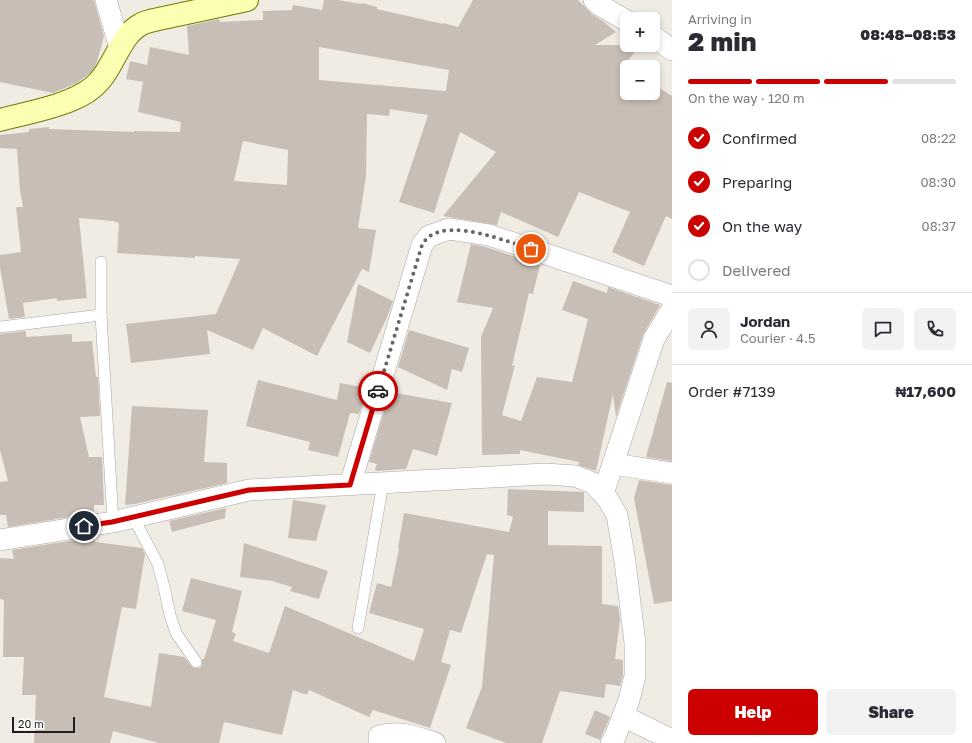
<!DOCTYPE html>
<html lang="en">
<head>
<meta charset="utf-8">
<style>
	body { margin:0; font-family:"Golos Text",sans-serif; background:#f2f2f3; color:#2b2b33; height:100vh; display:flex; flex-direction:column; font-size:15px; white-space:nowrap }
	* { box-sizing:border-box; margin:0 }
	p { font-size:13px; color:#7c7c81 }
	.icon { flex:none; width:22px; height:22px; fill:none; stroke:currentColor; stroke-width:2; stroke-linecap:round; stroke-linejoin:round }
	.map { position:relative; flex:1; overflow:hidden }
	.panel { display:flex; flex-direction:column; background:#fff; width:300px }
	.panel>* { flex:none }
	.controls { position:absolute; left:620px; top:12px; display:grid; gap:8px }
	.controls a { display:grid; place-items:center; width:40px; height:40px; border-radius:6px; background:#fff; box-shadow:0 2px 6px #0003; font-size:20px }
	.scale { position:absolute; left:12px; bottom:10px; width:63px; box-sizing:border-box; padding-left:4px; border:2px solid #1e1e1e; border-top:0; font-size:11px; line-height:14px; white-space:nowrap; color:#1e1e1e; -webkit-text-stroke:3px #fff; paint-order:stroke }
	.pin { position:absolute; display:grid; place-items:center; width:34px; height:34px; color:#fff; margin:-17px; border:2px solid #fff; border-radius:50%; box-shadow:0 1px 4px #0007 }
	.courier { position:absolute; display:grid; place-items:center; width:40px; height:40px; margin:-20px; border:3px solid #cc0001; border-radius:50%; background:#fff; color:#222; box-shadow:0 1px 5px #0007 }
	.head em { font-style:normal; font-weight:800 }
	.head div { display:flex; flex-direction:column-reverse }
	.head { display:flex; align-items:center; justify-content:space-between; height:68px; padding:0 16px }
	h1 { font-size:26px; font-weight:800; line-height:30px }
	.bar { display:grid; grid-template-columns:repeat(4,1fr); gap:6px 4px; align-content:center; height:48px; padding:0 16px }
	.bar i { height:5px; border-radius:3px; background:#e1e1e2 }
	.bar .on { background:#cc0001 }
	.bar p { grid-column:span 4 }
	.line { display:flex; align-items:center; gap:10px; padding:0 16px; border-top:1px solid #e1e1e2 }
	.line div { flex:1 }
	.round { display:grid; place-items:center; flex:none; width:42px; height:42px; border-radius:6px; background:#f2f2f3 }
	ol { padding:0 16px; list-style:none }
	li { display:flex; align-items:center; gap:12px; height:44px }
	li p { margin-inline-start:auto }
	li .icon { padding:4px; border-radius:50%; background:#cc0001; color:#fff; stroke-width:4 }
	li:last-child { color:#7c7c81 }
	li i { width:22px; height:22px; border:2px solid #e1e1e2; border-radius:50% }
	.action { display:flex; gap:8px; margin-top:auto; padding:8px 16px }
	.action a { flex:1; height:46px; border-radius:6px; background:#cc0001; color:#fff; font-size:16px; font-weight:800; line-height:46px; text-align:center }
	.action a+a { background:#f2f2f3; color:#2b2b33 }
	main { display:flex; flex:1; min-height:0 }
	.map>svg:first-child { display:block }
	.building { fill:#c8beb6; fill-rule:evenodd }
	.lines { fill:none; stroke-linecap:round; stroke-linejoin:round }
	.lane-casing { stroke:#a5a5a5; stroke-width:12 }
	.street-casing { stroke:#a5a5a5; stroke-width:22 }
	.secondary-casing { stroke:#6e7a00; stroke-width:24 }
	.lane { stroke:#fff; stroke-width:11 }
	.street { stroke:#fff; stroke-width:21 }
	.secondary { stroke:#fcffb2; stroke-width:22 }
	.done { stroke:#686663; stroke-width:4; stroke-dasharray:0 7.2 }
	.route { stroke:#cc0001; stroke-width:5 }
</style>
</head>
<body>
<main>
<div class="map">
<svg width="672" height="743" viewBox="0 0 672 743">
	<rect width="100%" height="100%" fill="#f0ece3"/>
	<!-- building -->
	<g class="building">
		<path d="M0,0H94L104,36L97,62L95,66L90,73L77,83L53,93L0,82Z"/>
		<path d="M324,0H338L362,4V3L377,7V9L443,24V23L458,27L473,0H578L593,15L604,22L616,32L595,45H641L623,66L627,68V93H653V84L672,96V219L666,216L644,266L612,252L630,212L579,192L558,237L501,212L497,225L443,216L496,152L460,132L434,213L399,202L428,115L390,109L389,116L367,114L366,176L358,228L376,230L369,272L362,269L317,356L263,328L253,350L207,330L210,354L131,363L126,324L216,314L240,259L195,256V258L117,253L119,223L113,221L79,218L87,298L57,301V298L23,303L25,317L9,319L0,267V255L21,252L16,207H23L20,191L17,149L0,148V135L29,132V129L49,127V129L134,132V131L180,132L181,122L138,112L143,82L126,79L130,61L147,65L150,47L189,55L187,26L219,19L220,22L263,20V11L292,10L293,5L322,10ZM319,47L449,70L446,91L319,80ZM243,141L288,150L287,185L234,181Z"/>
		<path d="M471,244L486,247L540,265L533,294L529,293L512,366L515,365L502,415L521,421L537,377L572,382L588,319L562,310L573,281L607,293L608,287L660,305L643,335L616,417L613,394L596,471L578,465L579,462L520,450V454L482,455L481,337L493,308L457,302Z"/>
		<path d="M358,284L393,301L388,315L370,353L347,342Z"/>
		<path d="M409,330L469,348L462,372L452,369L447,390L398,367Z"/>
		<path d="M26,331V337L72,334V342L92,341L96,377H98L100,416L80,417L89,457H102L104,505H94V513L8,527L6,515H0V482L8,481L0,450V334Z"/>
		<path d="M258,380L337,400L340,383L367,388L359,414L350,413L338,457L308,450L310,442L246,426Z"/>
		<path d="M667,382L672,383V461L646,457Z"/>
		<path d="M390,392L452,403L437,456L413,449L406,469L377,471L375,470L377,464L369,462Z"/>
		<path d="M132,406L208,410L204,462L227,463V483L135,504L125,505Z"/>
		<path d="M639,480L672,485V601L654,604L634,498Z"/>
		<path d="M508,489L584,492V512L548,511V545L602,546V604L618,606L620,619L615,659L623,660V675L620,686L606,684L604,698L560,691L542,743H506L466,728L482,687L494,555L487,554L461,633L450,630L441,662L451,665L430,728L373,710L369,717L309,690L307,695L293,690L282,735L224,722L219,743H159L113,731L110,743H34L36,695H22L24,657H3L4,600L0,599V558L14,559L12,550L95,537V542L142,548L145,554L136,609L122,607L104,697L151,707L159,653L184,657L193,668H200L202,665V659H204L216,620L182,611L191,578L242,591L232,632L236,634L233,641L269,653L285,606L414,661L424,629L369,613L377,583L391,587L399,549L398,548L404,513L509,532L513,517L507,515Z"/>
		<path d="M293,500L326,505L316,541L288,538Z"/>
		<path d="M226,508L225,518L172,532L169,521Z"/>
		<path d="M244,543L328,571L319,599L290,591L292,587L272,581L240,577Z"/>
		<path d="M595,710L610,717L600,740L585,734Z"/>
	</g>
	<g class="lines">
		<defs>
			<g id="lane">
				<path d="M101,262V315L113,522"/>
				<path d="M0,327L101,315"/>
				<path d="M133,517L158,564L164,587L170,615L176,633L196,662"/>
				<path d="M358,628L383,483"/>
			</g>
			<g id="street">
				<path d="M106,0L120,48"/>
				<path d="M594,0L601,6L627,21"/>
				<path d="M653,36L672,50"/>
				<path d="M613,464L672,473"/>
				<path d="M350,485L422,245L429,236L449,229L489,235L672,296"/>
				<path d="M603,494L654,339L672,309"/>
				<path d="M0,540L113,522L249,490L545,474L575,476L593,483L607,498L617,515L625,562L635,643V676L629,700L615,737L611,743"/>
				<path d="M623,716L672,740"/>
				<path d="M379,743V736C399,730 416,737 435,743"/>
			</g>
			<path id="secondary" d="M0,120C26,113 72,105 92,88C113,72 119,36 140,25C144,22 150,21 154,20L247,0"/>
		</defs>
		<!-- lane casing -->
		<use href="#lane" class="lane-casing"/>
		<!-- street casing -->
		<use href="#street" class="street-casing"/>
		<!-- secondary casing -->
		<use href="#secondary" class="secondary-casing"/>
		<!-- lane -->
		<use href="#lane" class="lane"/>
		<!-- street -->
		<use href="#street" class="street"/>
		<!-- secondary -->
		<use href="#secondary" class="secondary"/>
	</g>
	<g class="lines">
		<!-- done -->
		<path class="done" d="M378,391L422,245C424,242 427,237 430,236C453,220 506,241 531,249"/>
		<!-- route -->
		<path class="route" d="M84,526L112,522L249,490L350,485L378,391"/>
	</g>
</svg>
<div class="controls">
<a>+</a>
<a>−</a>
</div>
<div class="scale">20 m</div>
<div class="pin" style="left:531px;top:249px;background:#ea580c"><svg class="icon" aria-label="bag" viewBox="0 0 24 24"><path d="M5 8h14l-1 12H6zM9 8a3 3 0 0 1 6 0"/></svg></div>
<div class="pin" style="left:84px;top:526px;background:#1f2937"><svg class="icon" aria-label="home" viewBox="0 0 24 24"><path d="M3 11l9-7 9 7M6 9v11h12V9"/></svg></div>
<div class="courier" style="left:378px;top:391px"><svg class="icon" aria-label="car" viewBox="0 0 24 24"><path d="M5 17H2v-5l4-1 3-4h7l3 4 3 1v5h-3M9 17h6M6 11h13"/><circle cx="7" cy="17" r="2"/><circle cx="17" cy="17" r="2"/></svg></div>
</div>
<section class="panel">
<div class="head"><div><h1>2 min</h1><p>Arriving in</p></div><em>08:48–08:53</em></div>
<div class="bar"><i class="on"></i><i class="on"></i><i class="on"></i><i></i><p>On the way · 120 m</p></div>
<ol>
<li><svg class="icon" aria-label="check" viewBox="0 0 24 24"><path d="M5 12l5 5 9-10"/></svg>Confirmed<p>08:22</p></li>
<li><svg class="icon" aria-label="check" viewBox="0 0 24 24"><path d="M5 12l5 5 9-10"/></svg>Preparing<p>08:30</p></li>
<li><svg class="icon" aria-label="check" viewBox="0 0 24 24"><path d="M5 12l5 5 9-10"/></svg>On the way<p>08:37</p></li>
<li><i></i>Delivered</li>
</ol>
<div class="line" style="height:72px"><a class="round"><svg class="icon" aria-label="person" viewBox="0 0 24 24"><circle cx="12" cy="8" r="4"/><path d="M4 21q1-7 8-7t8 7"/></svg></a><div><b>Jordan</b><p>Courier · 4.5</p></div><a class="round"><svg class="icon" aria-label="chat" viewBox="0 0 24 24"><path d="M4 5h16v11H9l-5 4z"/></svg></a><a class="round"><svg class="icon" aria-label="phone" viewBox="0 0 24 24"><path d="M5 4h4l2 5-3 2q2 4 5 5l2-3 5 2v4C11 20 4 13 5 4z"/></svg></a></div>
<div class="line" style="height:52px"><div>Order #7139</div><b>₦17,600</b></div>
<div class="action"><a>Help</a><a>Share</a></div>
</section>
</main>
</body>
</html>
